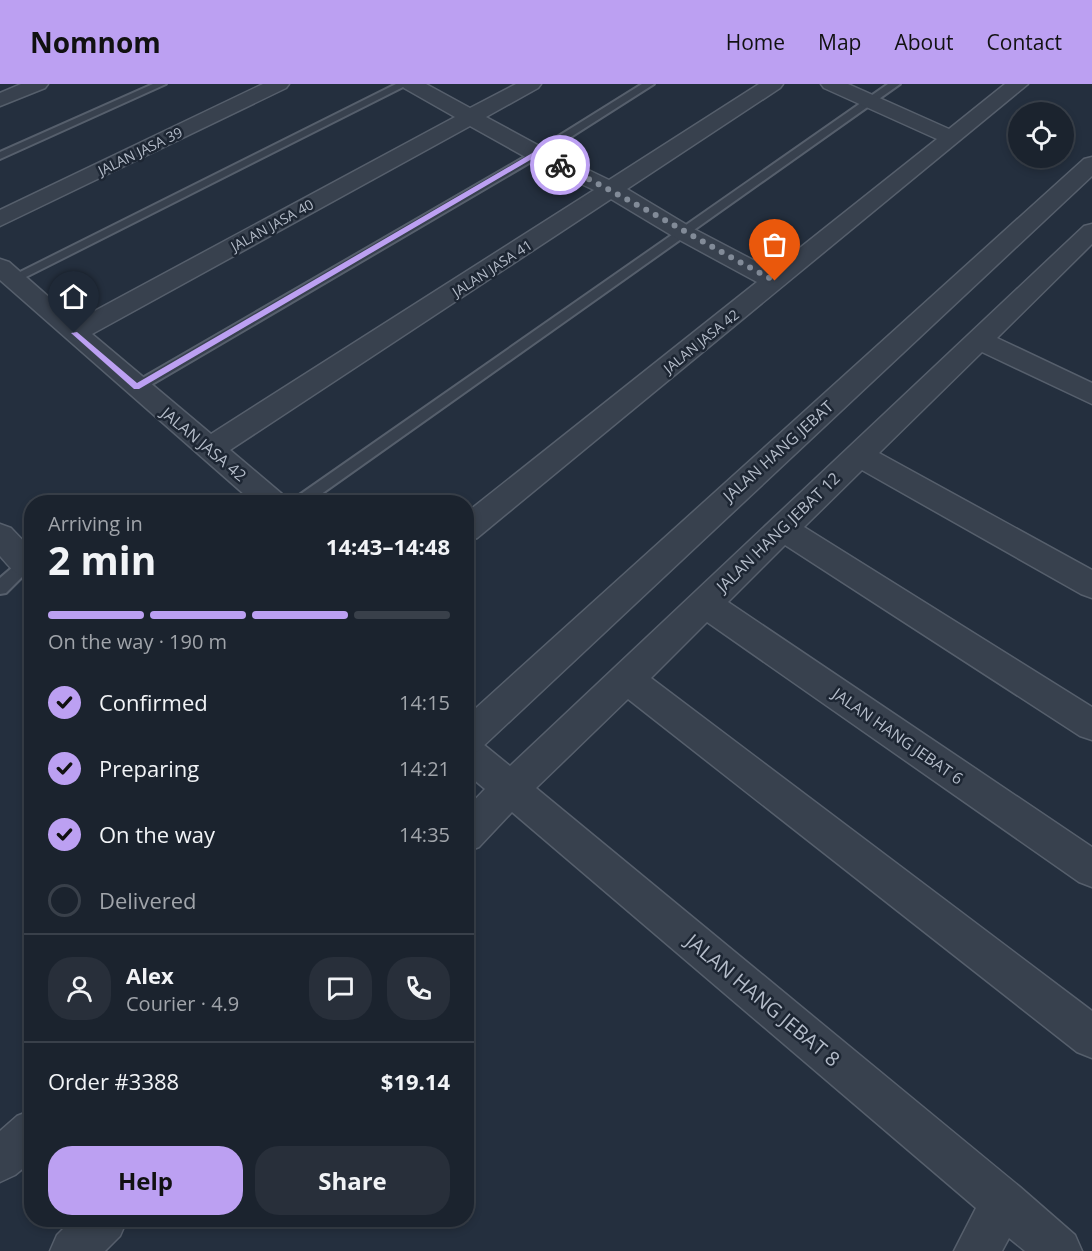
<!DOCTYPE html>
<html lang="en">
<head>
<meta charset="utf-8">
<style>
	body { margin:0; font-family:"Open Sans",sans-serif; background:#282f3a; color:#f1f3f6; height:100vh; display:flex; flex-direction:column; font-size:22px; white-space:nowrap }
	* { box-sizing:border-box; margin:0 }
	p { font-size:20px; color:#a0a4aa }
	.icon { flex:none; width:33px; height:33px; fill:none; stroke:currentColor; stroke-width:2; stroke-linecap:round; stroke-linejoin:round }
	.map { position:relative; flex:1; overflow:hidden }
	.sheet { position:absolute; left:24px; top:411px; width:450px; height:732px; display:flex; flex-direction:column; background:#1b232e; border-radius:24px; box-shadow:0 3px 9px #0003,0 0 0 2px #39404a }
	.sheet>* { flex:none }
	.controls { position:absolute; left:1008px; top:18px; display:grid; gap:12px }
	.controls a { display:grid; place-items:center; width:66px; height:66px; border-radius:50%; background:#1b232e; box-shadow:0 3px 9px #0003,0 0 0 2px #39404a; font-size:30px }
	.pin { position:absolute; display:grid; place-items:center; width:51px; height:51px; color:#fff; margin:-62px -26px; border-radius:50% 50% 50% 0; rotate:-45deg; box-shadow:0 0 6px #0007 }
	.pin .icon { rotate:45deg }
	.courier { position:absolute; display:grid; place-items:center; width:60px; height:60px; margin:-30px; border:4px solid #bca0f2; border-radius:50%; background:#fff; color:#222; box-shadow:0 2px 8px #0007 }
	.summary em { font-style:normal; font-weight:700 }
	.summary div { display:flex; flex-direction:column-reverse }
	.summary { display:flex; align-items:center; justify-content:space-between; height:102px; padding:0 24px }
	h1 { font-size:39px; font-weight:700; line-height:45px }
	.bar { display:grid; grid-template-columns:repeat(4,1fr); gap:9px 6px; align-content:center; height:72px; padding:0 24px }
	.bar i { height:8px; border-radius:4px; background:#39404a }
	.bar .current { background:#bca0f2 }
	.bar p { grid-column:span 4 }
	.line { display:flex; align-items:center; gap:15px; padding:0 24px; border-top:2px solid #39404a }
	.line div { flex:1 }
	.round { display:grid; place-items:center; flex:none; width:63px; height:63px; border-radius:24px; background:#282f3a }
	ol { padding:0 24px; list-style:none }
	li { display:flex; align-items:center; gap:18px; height:66px }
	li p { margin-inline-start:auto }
	li .icon { padding:6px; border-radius:50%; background:#bca0f2; color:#111; stroke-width:4 }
	li:last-child { color:#a0a4aa }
	li i { width:33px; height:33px; border:3px solid #39404a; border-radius:50% }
	.button { display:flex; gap:12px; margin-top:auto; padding:12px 24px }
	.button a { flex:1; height:69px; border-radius:24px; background:#bca0f2; color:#111; font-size:24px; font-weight:700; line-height:69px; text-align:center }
	.button a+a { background:#282f3a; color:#f1f3f6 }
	header { display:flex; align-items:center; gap:36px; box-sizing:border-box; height:84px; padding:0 30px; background:#bca0f2; color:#111 }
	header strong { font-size:28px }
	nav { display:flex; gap:33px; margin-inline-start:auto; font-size:21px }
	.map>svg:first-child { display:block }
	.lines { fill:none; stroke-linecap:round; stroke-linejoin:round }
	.service-casing { stroke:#565f6c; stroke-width:4 }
	.minor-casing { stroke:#565f6c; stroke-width:3 }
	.tertiary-casing { stroke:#565f6c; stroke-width:3 }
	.service { fill:#38414e; fill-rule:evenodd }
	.minor { fill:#38414e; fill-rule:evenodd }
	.tertiary { fill:#38414e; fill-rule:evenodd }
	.route { fill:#bca0f2 }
	.done { stroke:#828b98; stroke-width:6; stroke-dasharray:0 10.8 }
	.labels { text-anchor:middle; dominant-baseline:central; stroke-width:5; stroke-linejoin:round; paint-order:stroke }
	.far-street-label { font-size:14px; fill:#b4bcc9; stroke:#1d2633 }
	.street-label { font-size:16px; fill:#b4bcc9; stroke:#1d2633 }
	.near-street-label { font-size:20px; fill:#b4bcc9; stroke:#1d2633 }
</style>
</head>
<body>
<header>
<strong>Nomnom</strong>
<nav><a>Home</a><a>Map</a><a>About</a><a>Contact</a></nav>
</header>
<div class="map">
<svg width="1092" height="1167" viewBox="0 0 1092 1167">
	<rect width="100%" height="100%" fill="#242f3e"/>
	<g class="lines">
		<defs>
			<g id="service">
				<path d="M153,0H166L0,75V68Z"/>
				<path d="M396,0H409L18,197L14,198L8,194Z"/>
				<path d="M642,0H654L541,72L142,306H132L130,303L132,300L533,68Z"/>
				<path d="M888,0H900L310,418H293L295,414Z"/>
				<path d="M26,474L32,476L31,484L6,509L0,510V494L21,476Z"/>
			</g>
			<g id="minor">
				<path d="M21,0H48L45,4L0,22V9Z"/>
				<path d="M263,0H289L286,4L0,142V126Z"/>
				<path d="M401,0H426L470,24L516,0H541L538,4L486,33L545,65L609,96L759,0H783L780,4L627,105L692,144L772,186L937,55L824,4L821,0H848L949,45L1005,0H1028L477,454L466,458V429L757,198L676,154L611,115L230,366L282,410L287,418H253L0,196V175L9,178L76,237L455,33L404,4ZM470,42L529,75L594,106L211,350L92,250Z"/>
				<path d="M1092,140V160L997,254L1092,299V320L982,268L879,369L1092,486V514L1081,510L862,386L804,443L1092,623V656L1080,652L785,461L728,518L1092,763V803L1079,798L707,538L651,594L1092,927V974L1077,968L628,615L536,704L1020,1103L1075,1151L1082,1167H1025L1009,1154L1002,1167H954L976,1124L512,728L479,763L466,768V725L485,705L466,689V651L478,656L510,682L1084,142Z"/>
				<path d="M0,440L11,444L32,466V491C17,495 9,482 0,472Z"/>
				<path d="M72,1136H127L120,1152L105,1167H50L57,1151Z"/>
			</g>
			<g id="tertiary">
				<path d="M1092,73V92L478,667L466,672V633L1084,75Z"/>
				<path d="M32,1026V1077L15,1091L0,1098V1047L17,1032Z"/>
			</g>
		</defs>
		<!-- service casing -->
		<use href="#service" class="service-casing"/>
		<!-- minor casing -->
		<use href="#minor" class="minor-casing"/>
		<!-- tertiary casing -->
		<use href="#tertiary" class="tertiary-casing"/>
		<!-- service -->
		<use href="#service" class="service"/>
		<!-- minor -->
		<use href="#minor" class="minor"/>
		<!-- tertiary -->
		<use href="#tertiary" class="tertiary"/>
	</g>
	<!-- route -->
	<path class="route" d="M534,68H539L563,81L557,82L537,72L139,305H134L71,249L77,248L137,299Z"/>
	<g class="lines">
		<!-- done -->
		<path class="done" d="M560,81C633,116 703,159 775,197"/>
	</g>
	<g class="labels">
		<!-- far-street labels -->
		<g class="far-street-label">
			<text transform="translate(140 67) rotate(-26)">JALAN JASA 39</text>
			<text transform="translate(272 141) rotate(-29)">JALAN JASA 40</text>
			<text transform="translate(492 184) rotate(-33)">JALAN JASA 41</text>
			<text transform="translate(701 257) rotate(-39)">JALAN JASA 42</text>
		</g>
		<!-- street labels -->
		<g class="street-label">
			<text transform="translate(204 360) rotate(40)">JALAN JASA 42</text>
			<text transform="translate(778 367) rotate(-42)">JALAN HANG JEBAT</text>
			<text transform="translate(778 448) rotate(-44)">JALAN HANG JEBAT 12</text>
			<text transform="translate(898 652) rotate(35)">JALAN HANG JEBAT 6</text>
		</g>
		<!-- near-street labels -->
		<g class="near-street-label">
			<text transform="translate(763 916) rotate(40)">JALAN HANG JEBAT 8</text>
		</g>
	</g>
</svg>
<div class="controls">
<a><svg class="icon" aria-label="locate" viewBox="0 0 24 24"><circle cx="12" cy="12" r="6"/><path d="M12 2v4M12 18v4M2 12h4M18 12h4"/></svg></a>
</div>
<div class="pin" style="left:775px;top:197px;background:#ea580c"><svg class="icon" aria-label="bag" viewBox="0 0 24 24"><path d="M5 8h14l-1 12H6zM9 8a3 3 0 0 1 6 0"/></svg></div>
<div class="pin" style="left:74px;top:249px;background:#1f2937"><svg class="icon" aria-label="home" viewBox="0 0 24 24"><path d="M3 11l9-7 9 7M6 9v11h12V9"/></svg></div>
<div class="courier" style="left:560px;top:81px"><svg class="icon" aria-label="bike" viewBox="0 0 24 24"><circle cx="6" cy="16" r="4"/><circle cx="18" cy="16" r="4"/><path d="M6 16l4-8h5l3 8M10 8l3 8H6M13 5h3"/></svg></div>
<section class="sheet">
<div class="summary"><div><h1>2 min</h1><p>Arriving in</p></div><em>14:43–14:48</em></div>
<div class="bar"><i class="current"></i><i class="current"></i><i class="current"></i><i></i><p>On the way · 190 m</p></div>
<ol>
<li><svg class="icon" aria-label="check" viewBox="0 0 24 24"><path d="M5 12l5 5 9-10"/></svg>Confirmed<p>14:15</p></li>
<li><svg class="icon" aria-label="check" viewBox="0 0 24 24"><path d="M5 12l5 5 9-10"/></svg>Preparing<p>14:21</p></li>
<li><svg class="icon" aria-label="check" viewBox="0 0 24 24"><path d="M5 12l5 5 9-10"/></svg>On the way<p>14:35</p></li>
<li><i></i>Delivered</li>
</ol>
<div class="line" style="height:108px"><a class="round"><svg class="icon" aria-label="person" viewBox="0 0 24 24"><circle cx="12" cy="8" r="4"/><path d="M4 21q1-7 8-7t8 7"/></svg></a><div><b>Alex</b><p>Courier · 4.9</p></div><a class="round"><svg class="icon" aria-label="chat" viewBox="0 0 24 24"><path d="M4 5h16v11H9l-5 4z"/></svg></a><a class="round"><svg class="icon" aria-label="phone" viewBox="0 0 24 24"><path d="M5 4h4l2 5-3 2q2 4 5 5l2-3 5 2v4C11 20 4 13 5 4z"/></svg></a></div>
<div class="line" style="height:78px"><div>Order #3388</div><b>$19.14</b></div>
<div class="button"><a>Help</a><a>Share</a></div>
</section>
</div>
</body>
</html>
